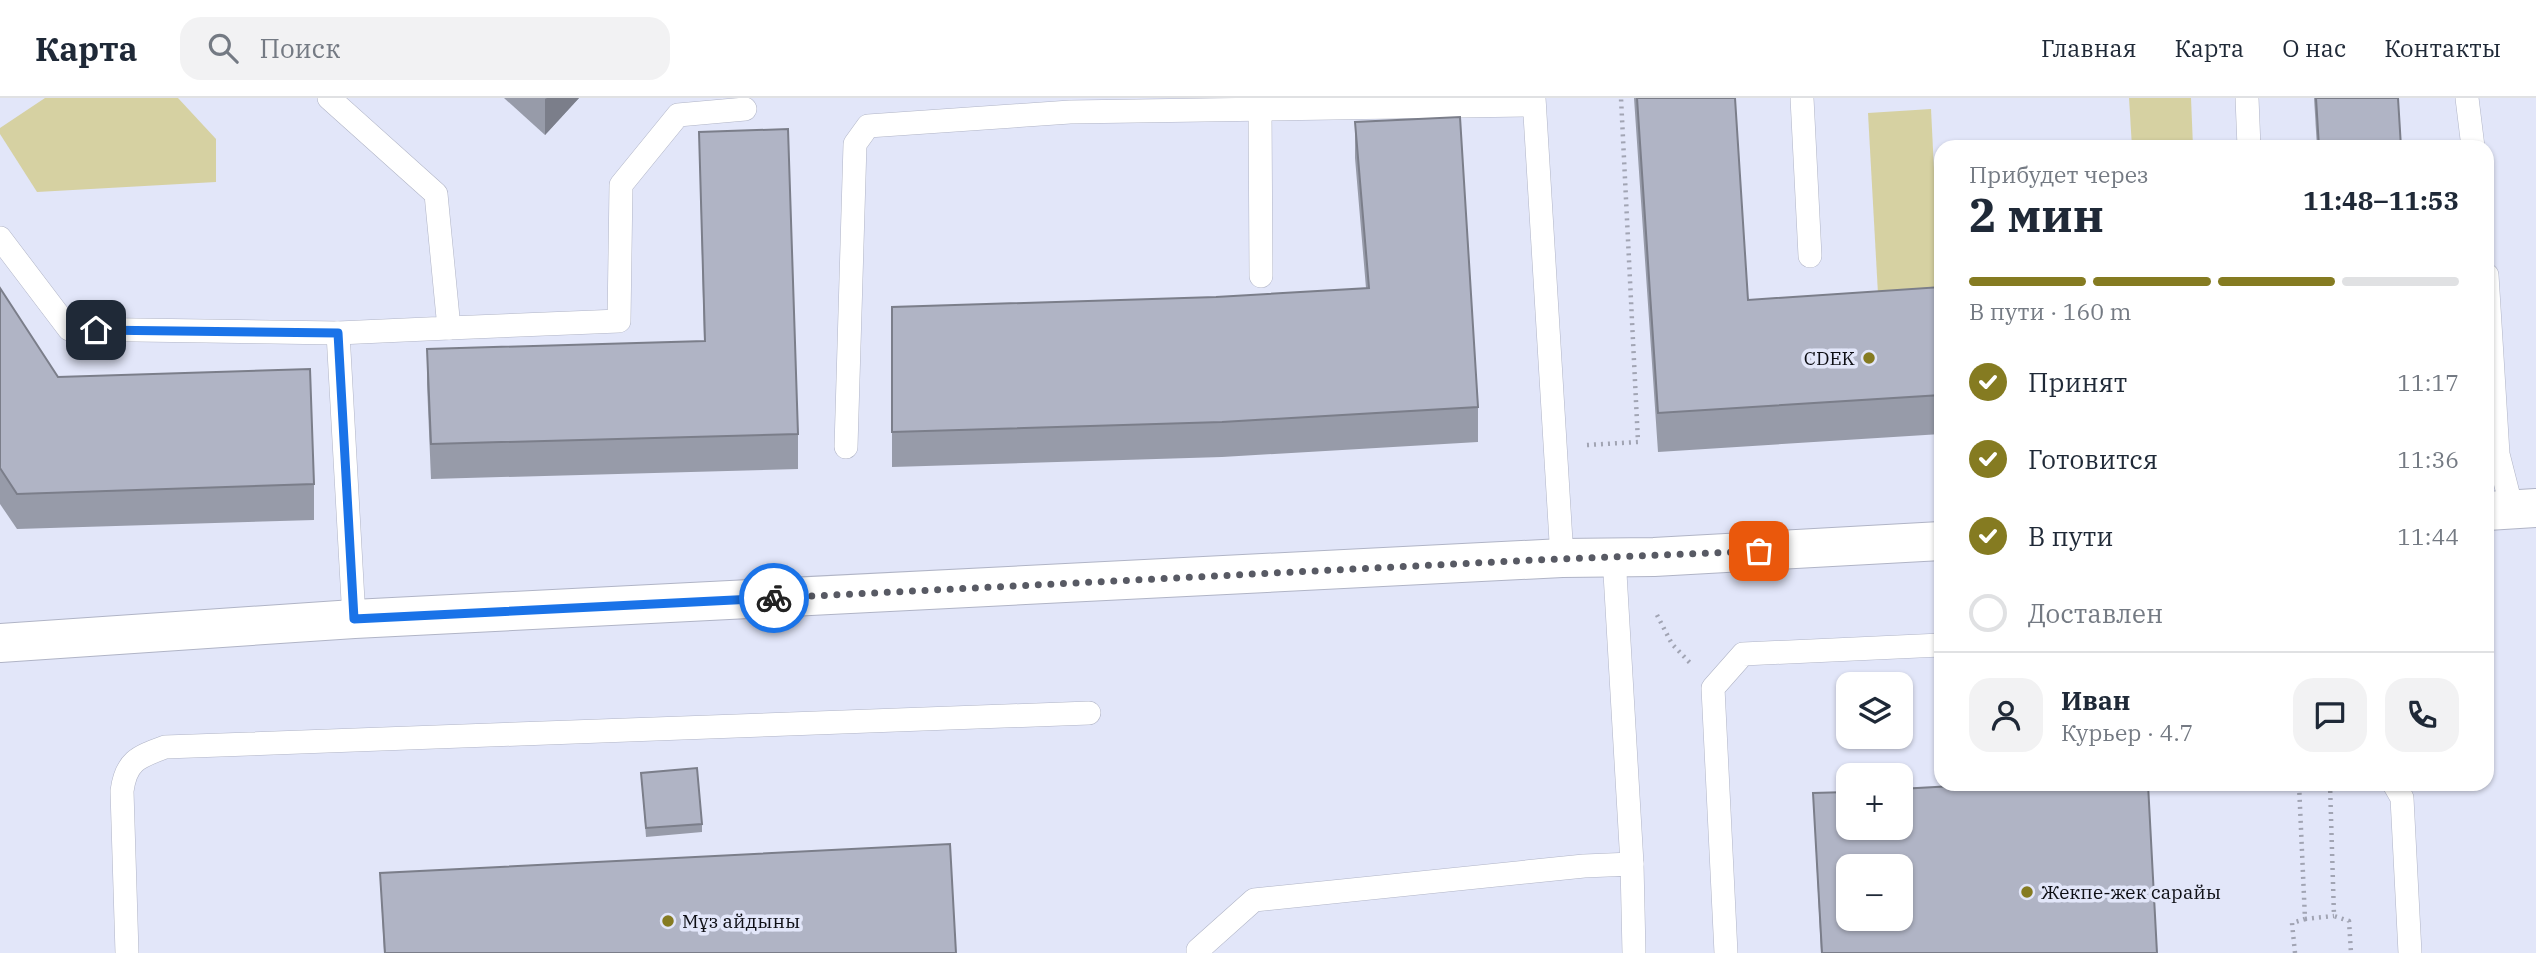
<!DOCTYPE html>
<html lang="ru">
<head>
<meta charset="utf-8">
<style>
	body { margin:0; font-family:"IBM Plex Serif",serif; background:#f2f2f3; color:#1f2937; height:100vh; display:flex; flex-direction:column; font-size:26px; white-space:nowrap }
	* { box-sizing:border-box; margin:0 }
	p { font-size:23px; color:#747a83 }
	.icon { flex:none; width:38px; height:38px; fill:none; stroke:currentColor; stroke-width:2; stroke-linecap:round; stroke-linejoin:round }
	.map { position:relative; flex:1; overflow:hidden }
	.details { position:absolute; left:1934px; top:42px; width:560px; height:651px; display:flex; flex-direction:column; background:#fff; border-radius:21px; box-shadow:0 2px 5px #0004 }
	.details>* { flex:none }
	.controls { position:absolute; left:1836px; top:574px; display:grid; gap:14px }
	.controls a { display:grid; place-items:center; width:77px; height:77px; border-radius:14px; background:#fff; box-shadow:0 2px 5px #0004; font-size:35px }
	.pin { position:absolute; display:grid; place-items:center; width:60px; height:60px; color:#fff; margin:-30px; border-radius:14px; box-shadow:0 4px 10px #0006 }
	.courier { position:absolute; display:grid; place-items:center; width:70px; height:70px; margin:-35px; border:5px solid #1a73e8; border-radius:50%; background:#fff; color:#222; box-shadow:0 2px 9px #0007 }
	.headline em { font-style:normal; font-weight:700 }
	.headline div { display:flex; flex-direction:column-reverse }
	.headline { display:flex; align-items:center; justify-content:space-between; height:119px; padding:0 35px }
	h1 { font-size:46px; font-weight:700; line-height:52px }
	.bar { display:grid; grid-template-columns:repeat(4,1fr); gap:10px 7px; align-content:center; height:84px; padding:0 35px }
	.bar i { height:9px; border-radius:5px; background:#e0e1e3 }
	.bar .on { background:#857b21 }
	.bar p { grid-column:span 4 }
	.line { display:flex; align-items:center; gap:18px; padding:0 35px; border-top:2px solid #e0e1e3 }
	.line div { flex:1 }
	.round { display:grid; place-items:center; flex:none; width:74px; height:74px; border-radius:21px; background:#f2f2f3 }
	ol { padding:0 35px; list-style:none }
	li { display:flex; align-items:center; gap:21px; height:77px }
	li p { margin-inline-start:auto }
	li .icon { padding:7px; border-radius:50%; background:#857b21; color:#fff; stroke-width:4 }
	li:last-child { color:#747a83 }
	li i { width:38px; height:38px; border:4px solid #e0e1e3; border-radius:50% }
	header { display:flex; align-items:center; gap:42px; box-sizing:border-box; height:98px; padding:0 35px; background:#fff; border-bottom:2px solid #e0e1e3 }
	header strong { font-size:33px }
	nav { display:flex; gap:38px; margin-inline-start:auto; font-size:24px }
	.search { width:490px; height:63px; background:#f2f2f3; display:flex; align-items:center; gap:18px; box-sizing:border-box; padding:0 24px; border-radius:21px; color:#747a83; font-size:26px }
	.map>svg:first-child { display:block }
	.green { fill:#d6d1a2 }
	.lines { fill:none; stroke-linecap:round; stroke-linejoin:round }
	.lane-casing { stroke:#b0b4c6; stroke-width:24 }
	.street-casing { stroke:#b0b4c6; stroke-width:40 }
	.path { stroke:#a1a4b3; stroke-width:4.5; stroke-dasharray:2 5; stroke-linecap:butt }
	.lane { stroke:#fff; stroke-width:23 }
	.street { stroke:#fff; stroke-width:38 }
	.wall { fill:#979ba9 }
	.shaded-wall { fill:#7b7e8a }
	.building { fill:#b0b4c5; stroke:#7b7e8a; stroke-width:2; fill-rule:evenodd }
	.done { stroke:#585a64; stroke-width:7; stroke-dasharray:0 12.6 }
	.route { stroke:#1a73e8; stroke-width:9 }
	.poi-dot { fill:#857b21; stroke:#e2e6f9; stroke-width:2.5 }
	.labels { text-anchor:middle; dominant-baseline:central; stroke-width:7; stroke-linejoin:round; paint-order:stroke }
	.poi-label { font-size:19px; fill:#0d0e14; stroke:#e2e6f9; text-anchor:start }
</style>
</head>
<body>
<header>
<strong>Карта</strong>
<div class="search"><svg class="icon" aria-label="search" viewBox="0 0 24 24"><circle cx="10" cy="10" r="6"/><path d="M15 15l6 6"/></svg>Поиск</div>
<nav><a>Главная</a><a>Карта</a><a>О нас</a><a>Контакты</a></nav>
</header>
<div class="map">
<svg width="2536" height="855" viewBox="0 0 2536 855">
	<rect width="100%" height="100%" fill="#e2e6f9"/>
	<!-- green -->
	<g class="green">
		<path d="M45,0H178L216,41V84L37,94L0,36V30Z"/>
		<path d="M2129,0H2191L2193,49H2132Z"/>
		<path d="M1931,11L1940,193L1878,196L1868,15Z"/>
	</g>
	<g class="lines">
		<defs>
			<g id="lane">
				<path d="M1534,0L1562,460"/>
				<path d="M1802,0L1810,158"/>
				<path d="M2247,0L2249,49"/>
				<path d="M2467,0L2473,49"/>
				<path d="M1260,11L1261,178"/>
				<path d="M0,140L69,231L338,235L449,230L436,96L329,0"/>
				<path d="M2487,177L2498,356L2512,411"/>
				<path d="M449,230L619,223L621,87L678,17L745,11"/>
				<path d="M338,235L354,521"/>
				<path d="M846,349L855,46L868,28L1070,14L1534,7"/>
				<path d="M1614,458L1632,766"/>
				<path d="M2394,686L2402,700L2410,855"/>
				<path d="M127,855L122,693C126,663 138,659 165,649L1089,615"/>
				<path d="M1198,855V852L1254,802L1584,768L1632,766L1634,855"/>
				<path d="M1726,855L1713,590L1743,556L1941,547"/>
			</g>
			<g id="street">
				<path d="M2487,413L2536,410"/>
				<path d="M0,545L354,521L1562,460L1654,459L1941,443"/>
			</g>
		</defs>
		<!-- lane casing -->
		<use href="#lane" class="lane-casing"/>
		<!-- street casing -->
		<use href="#street" class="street-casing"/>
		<!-- path -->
		<g class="path">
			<path d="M1587,347L1638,344L1621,0"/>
			<path d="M1657,517L1672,546L1692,567"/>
			<path d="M2330,686L2334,818L2349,823L2351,855"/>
			<path d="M2305,821L2334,818"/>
			<path d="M2295,855L2292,825L2305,821L2299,686"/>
		</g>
		<!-- lane -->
		<use href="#lane" class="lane"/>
		<!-- street -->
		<use href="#street" class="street"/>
	</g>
	<!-- wall -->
	<g class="wall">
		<path d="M504,0H579L545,37Z"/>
		<path d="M1634,0H1735L1748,202L1941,189V336L1658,354Z"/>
		<path d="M2314,0H2398L2401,49H2317Z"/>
		<path d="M1355,24L1478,309V344L1222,359L892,369V209L1216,199L1366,190L1355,60Z"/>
		<path d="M699,34L798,336V371L431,381L427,286V251L704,243Z"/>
		<path d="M0,190L58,279L314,386V422L17,431L0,406Z"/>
		<path d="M641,675L702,726V734L646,739Z"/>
		<path d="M1813,695L2157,855H1821Z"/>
		<path d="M380,775L956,855H384Z"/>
	</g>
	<!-- shaded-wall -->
	<path class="shaded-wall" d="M547,0H579L545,37V1Z"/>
	<!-- building -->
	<g class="building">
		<path d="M1637,0H1735L1748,202L1941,189V297L1658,315Z"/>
		<path d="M2316,0H2398L2401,49H2319Z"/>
		<path d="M1460,19L1478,309L1222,324L892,334V209L1216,199L1369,190L1355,24Z"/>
		<path d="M788,31L798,336L431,346L427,251L705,243L699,34Z"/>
		<path d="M0,190L58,279L310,271L314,386L17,396L0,370Z"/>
		<path d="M697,670L702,726L646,730L641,675Z"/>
		<path d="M1989,686H2148L2157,855H1822L1813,695L1848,694V730H1900V691ZM1848,768H1900V821H1848Z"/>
		<path d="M950,746L956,855H385L380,775Z"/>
	</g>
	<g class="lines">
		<!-- done -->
		<path class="done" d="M774,500L1535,462L1759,453"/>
		<!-- route -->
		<path class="route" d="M96,232L338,235L354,521L774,500"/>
	</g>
	<!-- markers -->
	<g class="poi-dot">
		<circle cx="1869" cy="260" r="7"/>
		<circle cx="2027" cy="794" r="7"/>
		<circle cx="668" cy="823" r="7"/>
	</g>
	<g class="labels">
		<!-- poi labels -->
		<g class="poi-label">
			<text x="1855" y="260" text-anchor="end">CDEK</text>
			<text x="2041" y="794">Жекпе-жек сарайы</text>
			<text x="682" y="823">Мұз айдыны</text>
		</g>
	</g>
</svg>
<div class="controls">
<a><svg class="icon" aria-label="layers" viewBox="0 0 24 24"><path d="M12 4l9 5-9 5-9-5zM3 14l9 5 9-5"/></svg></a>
<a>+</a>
<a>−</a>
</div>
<div class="pin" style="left:1759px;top:453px;background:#ea580c"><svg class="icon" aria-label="bag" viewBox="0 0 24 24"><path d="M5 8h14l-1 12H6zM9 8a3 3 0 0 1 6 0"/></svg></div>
<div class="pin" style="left:96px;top:232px;background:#1f2937"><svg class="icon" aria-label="home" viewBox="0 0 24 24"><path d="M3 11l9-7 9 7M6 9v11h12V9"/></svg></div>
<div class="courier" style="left:774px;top:500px"><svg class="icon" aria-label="bike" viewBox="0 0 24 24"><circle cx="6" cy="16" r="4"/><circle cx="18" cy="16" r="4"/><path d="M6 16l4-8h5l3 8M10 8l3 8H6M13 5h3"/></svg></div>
<section class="details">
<div class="headline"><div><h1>2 мин</h1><p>Прибудет через</p></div><em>11:48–11:53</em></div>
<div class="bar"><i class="on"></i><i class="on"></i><i class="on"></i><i></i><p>В пути · 160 m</p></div>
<ol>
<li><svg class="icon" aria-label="check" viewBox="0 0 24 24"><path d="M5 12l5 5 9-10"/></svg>Принят<p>11:17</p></li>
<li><svg class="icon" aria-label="check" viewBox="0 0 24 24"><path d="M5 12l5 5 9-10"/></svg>Готовится<p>11:36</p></li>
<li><svg class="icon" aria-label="check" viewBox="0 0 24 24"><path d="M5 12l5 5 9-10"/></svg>В пути<p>11:44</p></li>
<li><i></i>Доставлен</li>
</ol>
<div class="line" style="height:126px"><a class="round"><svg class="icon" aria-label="person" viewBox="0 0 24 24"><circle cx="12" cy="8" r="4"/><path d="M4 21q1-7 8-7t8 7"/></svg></a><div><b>Иван</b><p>Курьер · 4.7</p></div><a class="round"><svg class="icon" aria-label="chat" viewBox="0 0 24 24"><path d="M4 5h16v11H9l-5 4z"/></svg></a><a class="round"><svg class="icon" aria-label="phone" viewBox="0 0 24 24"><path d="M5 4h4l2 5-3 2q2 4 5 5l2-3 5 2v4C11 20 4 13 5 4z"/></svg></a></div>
</section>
</div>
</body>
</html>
